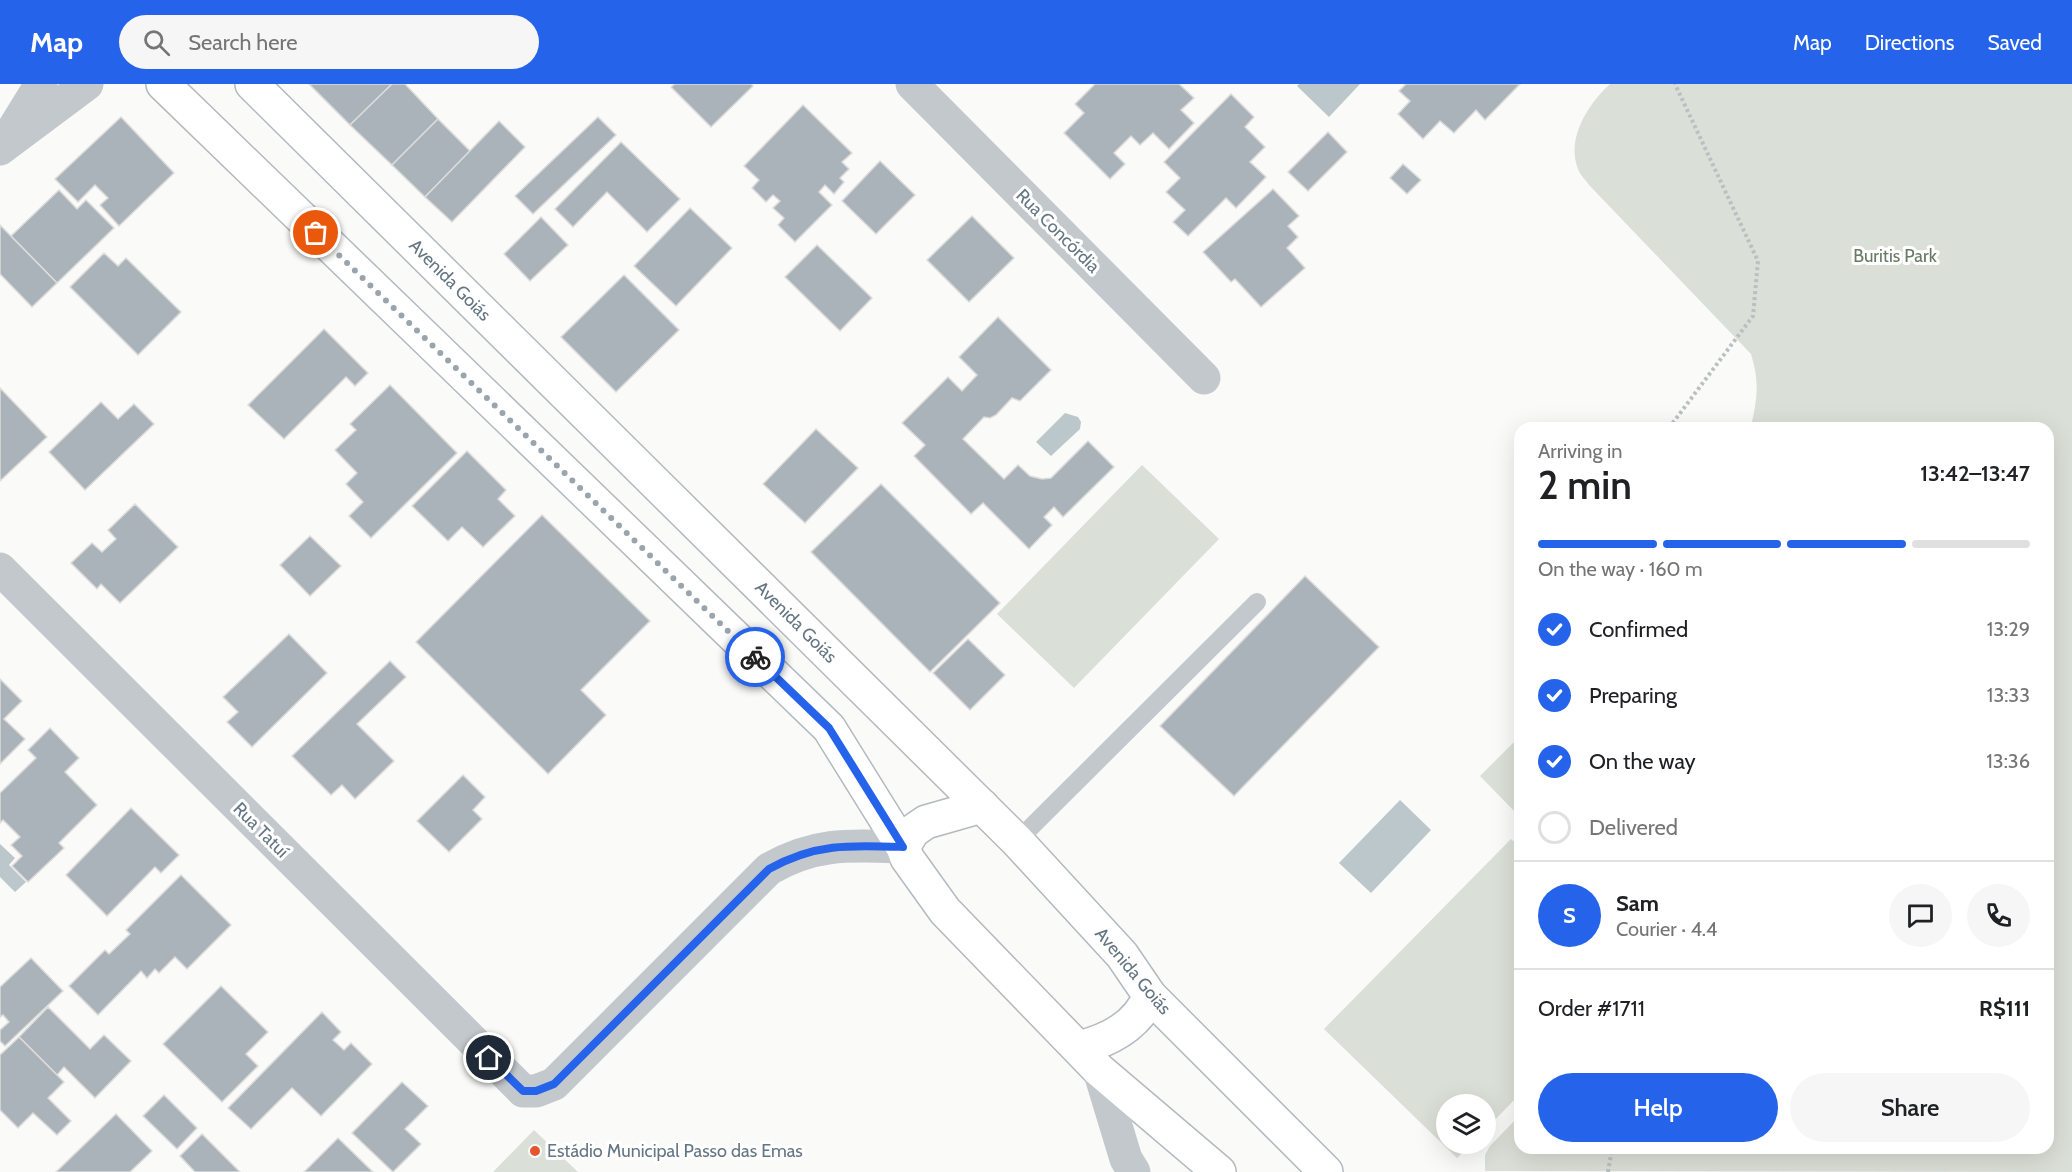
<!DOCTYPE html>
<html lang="en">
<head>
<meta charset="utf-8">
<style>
	body { margin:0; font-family:Cabin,sans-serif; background:#f6f6f6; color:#202124; height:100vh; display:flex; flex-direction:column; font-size:22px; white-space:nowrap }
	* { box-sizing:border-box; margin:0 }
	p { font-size:20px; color:#757577 }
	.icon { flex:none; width:33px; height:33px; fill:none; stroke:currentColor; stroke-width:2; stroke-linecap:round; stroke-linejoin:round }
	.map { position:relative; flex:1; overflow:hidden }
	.details { position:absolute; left:1514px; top:338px; width:540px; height:732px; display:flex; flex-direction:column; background:#fff; border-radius:18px; box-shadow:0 6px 24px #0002 }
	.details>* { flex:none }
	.tools { position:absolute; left:1436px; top:1010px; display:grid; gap:12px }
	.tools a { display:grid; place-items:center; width:60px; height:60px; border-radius:50%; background:#fff; box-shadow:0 6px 24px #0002; font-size:30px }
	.pin { position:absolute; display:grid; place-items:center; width:51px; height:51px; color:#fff; margin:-26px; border:3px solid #fff; border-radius:50%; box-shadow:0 2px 6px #0007 }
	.courier { position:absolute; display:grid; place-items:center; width:60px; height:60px; margin:-30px; border:4px solid #2563eb; border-radius:50%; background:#fff; color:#222; box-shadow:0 2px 8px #0007 }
	.summary em { font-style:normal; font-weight:600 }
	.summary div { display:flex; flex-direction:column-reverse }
	.summary { display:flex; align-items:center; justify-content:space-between; height:102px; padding:0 24px }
	h1 { font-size:39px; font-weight:600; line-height:45px }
	.bar { display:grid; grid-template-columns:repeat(4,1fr); gap:9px 6px; align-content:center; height:72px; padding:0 24px }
	.bar i { height:8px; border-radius:4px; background:#e0e0e0 }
	.bar .on { background:#2563eb }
	.bar p { grid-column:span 4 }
	.line { display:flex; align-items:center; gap:15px; padding:0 24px; border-top:2px solid #e0e0e0 }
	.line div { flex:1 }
	.round { display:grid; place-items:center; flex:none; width:63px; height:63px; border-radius:32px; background:#f6f6f6 }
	ol { padding:0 24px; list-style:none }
	li { display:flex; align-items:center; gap:18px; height:66px }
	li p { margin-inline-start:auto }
	li .icon { padding:6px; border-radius:50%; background:#2563eb; color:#fff; stroke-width:4 }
	li:last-child { color:#757577 }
	li i { width:33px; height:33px; border:3px solid #e0e0e0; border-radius:50% }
	.primary-button { display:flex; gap:12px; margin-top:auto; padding:12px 24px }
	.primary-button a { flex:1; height:69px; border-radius:36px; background:#2563eb; color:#fff; font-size:24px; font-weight:600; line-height:69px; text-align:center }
	.primary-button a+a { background:#f6f6f6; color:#202124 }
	header { display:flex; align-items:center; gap:36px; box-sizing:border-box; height:84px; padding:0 30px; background:#2563eb; color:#fff }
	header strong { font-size:28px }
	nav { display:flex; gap:33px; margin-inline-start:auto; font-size:21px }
	.search { width:420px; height:54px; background:#f6f6f6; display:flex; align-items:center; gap:15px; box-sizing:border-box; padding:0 21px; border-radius:33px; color:#757577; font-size:22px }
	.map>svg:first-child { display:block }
	.green { fill:#dadfd7 }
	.water { fill:#bbc7cb }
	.building { fill:#aab3b9; stroke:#dcdcda; stroke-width:1.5 }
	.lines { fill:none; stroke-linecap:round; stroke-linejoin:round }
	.secondary-casing { stroke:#b3babf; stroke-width:36 }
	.path { stroke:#bbbfc2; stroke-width:4; stroke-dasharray:3 3; stroke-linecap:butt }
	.service { stroke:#c3c8cc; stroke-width:18 }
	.minor { stroke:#c3c8cc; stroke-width:33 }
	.tertiary { stroke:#c3c8cc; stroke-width:33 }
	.secondary { stroke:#fff; stroke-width:33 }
	.done { stroke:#99a4ac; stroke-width:6; stroke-dasharray:0 10.8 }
	.route { stroke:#2563eb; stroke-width:8 }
	.poi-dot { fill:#e4572e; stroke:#fff; stroke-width:2 }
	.labels { text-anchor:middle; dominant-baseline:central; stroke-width:6; stroke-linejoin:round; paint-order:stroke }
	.street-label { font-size:18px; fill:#657683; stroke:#fff }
	.park-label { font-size:18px; fill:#687a64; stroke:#fff }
	.poi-label { font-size:18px; fill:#657683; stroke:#fff; text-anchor:start }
</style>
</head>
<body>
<header>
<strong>Map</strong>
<div class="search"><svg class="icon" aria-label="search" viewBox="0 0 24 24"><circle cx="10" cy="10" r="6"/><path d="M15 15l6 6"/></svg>Search here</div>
<nav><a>Map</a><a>Directions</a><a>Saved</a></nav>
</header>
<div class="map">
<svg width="2072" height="1088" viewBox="0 0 2072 1088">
	<rect width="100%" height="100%" fill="#fafaf8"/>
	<!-- green -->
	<g class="green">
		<path d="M1610,0H2072V1088L1485,1087V1071L1490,1062L1519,1032L1520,1064H2048V344L1751,343C1757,314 1760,300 1751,270L1589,101C1586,96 1580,91 1578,85C1566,55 1588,20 1610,0Z"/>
		<path d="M1142,381L1219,455L1074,604L997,530Z"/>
		<path d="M1519,653V732L1480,692Z"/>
		<path d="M1511,755L1520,763L1519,1011L1485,1046V1020H1446V1059H1472L1457,1074L1324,945Z"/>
		<path d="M534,1046L578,1088H493Z"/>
	</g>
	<!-- water -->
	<g class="water">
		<path d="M1299,0H1360L1329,33L1297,2Z"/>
		<path d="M1065,329L1078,333L1081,338L1080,345L1051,372L1036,358Z"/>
		<path d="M1400,716L1431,746L1371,809L1339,779Z"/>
		<path d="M0,760L15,774L9,781L26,798L15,808L0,793Z"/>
	</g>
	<!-- building -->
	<g class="building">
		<path d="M309,0H392L350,41Z"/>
		<path d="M392,0H405L438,35L392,81L350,41Z"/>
		<path d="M675,0H751L753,2L711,43L671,3Z"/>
		<path d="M1095,0H1179L1194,14L1181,26L1194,39L1169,65L1153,49L1140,61L1131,52L1114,69L1125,80L1110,95L1064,49L1084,29L1075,20Z"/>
		<path d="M1406,0H1520L1485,36L1476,26L1454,49L1440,37L1423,55L1398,30L1410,17L1399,7Z"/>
		<path d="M1231,10L1254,33L1245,43L1265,63L1250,78L1266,93L1236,124L1226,114L1188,152L1173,138L1185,126L1166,108L1180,94L1164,78Z"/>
		<path d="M803,21L852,69L842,78L849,85L840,94L844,98L834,110L825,101L819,108L832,121L795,158L778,141L784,134L773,124L780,117L773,111L766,118L752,104L759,96L744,82Z"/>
		<path d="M121,33L174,89L119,142L100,121L108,114L95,101L78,118L55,95Z"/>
		<path d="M598,33L616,51L533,130L515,112Z"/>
		<path d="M438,35L470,67L425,113L392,81Z"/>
		<path d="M499,37L525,63L452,138L425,113Z"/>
		<path d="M1328,48L1347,68L1308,107L1288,88Z"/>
		<path d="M621,58L680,115L647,148L607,108L573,143L555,125Z"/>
		<path d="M880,77L915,111L876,150L842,117Z"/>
		<path d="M1403,80L1421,96L1407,110L1390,94Z"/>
		<path d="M1273,105L1299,132L1288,142L1298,153L1287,164L1305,184L1261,223L1235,195L1231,198L1203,168Z"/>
		<path d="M59,106L77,125L86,116L114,144L57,199L11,152Z"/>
		<path d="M690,124L732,164L676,222L634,182Z"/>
		<path d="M972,132L1014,174L969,218L927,176Z"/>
		<path d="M541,133L568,161L530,197L504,170Z"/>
		<path d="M0,141L57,199L32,223L0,190Z"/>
		<path d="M817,161L872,214L840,247L785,193Z"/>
		<path d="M104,169L118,182L126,174L181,228L138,271L70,203Z"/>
		<path d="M624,191L679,246L616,308L561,253Z"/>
		<path d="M998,233L1051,286L1020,317L1012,314L996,331L990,334L984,333L963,355L1004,395L1018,381L1030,392L1042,395L1051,394L1088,357L1114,383L1063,433L1054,423L1044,433L1052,441L1029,465L983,419L971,430L914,372L925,361L902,339L948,293L962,307L977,291L959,273Z"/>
		<path d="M324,245L368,289L355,302L346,293L284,355L248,321Z"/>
		<path d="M390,301L457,369L371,454L349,432L363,418L346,400L357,389L335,366L356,346L350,340Z"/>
		<path d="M0,304L47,353L0,397Z"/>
		<path d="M101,318L118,335L134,320L154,340L85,406L49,368Z"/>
		<path d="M816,345L858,384L805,439L763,400Z"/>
		<path d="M467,367L506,406L498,415L515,432L483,463L462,443L448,457L412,422Z"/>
		<path d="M881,400L1000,519L930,588L811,468Z"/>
		<path d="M135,420L178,463L120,519L101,500L97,505L71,479L92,459L102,468L116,455L108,446Z"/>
		<path d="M542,431L650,537L581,606L606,631L548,690L416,558Z"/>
		<path d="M310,452L341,482L310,512L280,481Z"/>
		<path d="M1305,492L1379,563L1234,712L1160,642Z"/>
		<path d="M289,550L327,589L252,663L227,638L238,628L223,613Z"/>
		<path d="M968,555L1005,591L970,626L933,589Z"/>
		<path d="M390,577L406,593L357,640L394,677L355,715L342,701L331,711L292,672Z"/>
		<path d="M0,595L22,617L4,635L25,655L0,680Z"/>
		<path d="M50,644L79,674L65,688L97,721L59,759L64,764L28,798L12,782L22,772L11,761L20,753L3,736L0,739V709L36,674L28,666Z"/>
		<path d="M463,691L485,713L473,726L482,735L449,768L417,737Z"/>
		<path d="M131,724L179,771L161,789L155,783L107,832L66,791Z"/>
		<path d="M181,791L231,841L187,885L175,873L159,889L155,885L147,894L141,887L98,931L69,902L105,866L109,870L130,850L126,846Z"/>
		<path d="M31,874L63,907L5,962L0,957V946L9,938L3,931L0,933V903Z"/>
		<path d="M221,902L268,948L246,970L258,982L222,1018L163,960Z"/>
		<path d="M48,923L90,965L104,951L131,977L95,1014L64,983L57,991L19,953Z"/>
		<path d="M322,928L341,948L333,956L344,966L351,959L372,980L321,1032L292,1004L251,1045L228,1024Z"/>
		<path d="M19,953L64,998L48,1014L71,1037L57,1051L33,1029L18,1044L0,1026V971Z"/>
		<path d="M402,998L428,1022L405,1045L421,1060L393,1088L352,1049Z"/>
		<path d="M164,1011L197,1044L177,1065L143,1032Z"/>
		<path d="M116,1030L152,1067L130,1088H56Z"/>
		<path d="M202,1050L240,1088H195L180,1072Z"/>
		<path d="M338,1054L373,1088H304Z"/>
	</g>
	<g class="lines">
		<defs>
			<g id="secondary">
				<path d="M163,0L829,644L903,763L907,774L945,827L1099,986L1219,1088"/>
				<path d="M252,0L1017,757L1122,871L1150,912L1326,1088"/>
				<path d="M903,763L913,747L926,738L982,722"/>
				<path d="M1079,964C1110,956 1137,942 1150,912"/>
			</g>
		</defs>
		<!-- secondary casing -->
		<use href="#secondary" class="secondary-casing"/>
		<!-- path -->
		<g class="path">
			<path d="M1669,344L1753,232L1758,177L1675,0"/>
			<path d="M1608,1088L1612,1064"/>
		</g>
		<!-- service -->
		<path class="service" d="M1017,757L1257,518"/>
		<!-- minor -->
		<g class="minor">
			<path d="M912,0L1204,294"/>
			<path d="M0,485L523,1007H536L554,1000L769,785C815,758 851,761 903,763"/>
			<path d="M1099,986L1126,1075L1134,1088"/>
		</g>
		<!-- tertiary -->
		<g class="tertiary">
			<path d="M12,47L41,0"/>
			<path d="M0,65L87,0"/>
		</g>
		<!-- secondary -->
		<use href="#secondary" class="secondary"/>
	</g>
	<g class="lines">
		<!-- done -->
		<path class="done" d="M316,149L755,573"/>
		<!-- route -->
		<path class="route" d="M489,974L523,1007H536L554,1000L769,785C815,759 851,761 903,763L829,644L755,573"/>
	</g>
	<!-- markers -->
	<circle class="poi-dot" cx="535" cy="1067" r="6"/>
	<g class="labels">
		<!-- street labels -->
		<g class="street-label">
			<text transform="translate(1058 147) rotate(45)">Rua Concórdia</text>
			<text transform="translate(450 196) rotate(45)">Avenida Goiás</text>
			<text transform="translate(796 538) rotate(45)">Avenida Goiás</text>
			<text transform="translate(261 746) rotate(45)">Rua Tatuí</text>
			<text transform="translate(1133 887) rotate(50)">Avenida Goiás</text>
		</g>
		<!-- park labels -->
		<g class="park-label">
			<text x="1895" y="172">Buritis Park</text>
		</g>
		<!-- poi labels -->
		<g class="poi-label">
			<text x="547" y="1067">Estádio Municipal Passo das Emas</text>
		</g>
	</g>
</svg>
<div class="tools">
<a><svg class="icon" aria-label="layers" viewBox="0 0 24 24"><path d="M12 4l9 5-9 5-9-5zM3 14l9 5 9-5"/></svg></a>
</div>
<div class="pin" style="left:316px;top:149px;background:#ea580c"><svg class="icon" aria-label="bag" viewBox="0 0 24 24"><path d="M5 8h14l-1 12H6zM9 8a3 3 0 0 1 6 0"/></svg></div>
<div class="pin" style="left:489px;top:974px;background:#1f2937"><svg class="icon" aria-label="home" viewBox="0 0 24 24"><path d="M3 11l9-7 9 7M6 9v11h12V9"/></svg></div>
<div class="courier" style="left:755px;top:573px"><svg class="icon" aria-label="bike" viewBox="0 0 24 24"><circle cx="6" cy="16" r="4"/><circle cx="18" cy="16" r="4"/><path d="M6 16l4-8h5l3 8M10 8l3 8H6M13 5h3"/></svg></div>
<section class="details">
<div class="summary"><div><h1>2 min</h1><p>Arriving in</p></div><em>13:42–13:47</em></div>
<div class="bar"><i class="on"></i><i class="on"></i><i class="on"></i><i></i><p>On the way · 160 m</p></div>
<ol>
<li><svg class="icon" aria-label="check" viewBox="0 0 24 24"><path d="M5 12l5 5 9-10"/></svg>Confirmed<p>13:29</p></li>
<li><svg class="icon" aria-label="check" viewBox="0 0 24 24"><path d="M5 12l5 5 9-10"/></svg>Preparing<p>13:33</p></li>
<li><svg class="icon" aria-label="check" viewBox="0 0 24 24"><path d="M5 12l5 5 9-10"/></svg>On the way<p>13:36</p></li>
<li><i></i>Delivered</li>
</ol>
<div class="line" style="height:108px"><b class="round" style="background:#2563eb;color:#fff">S</b><div><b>Sam</b><p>Courier · 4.4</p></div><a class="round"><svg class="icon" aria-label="chat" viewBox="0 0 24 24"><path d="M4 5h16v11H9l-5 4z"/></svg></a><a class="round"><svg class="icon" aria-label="phone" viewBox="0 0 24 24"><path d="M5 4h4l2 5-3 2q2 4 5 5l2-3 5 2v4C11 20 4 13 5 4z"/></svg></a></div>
<div class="line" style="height:78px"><div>Order #1711</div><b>R$111</b></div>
<div class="primary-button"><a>Help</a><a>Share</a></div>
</section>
</div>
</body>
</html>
